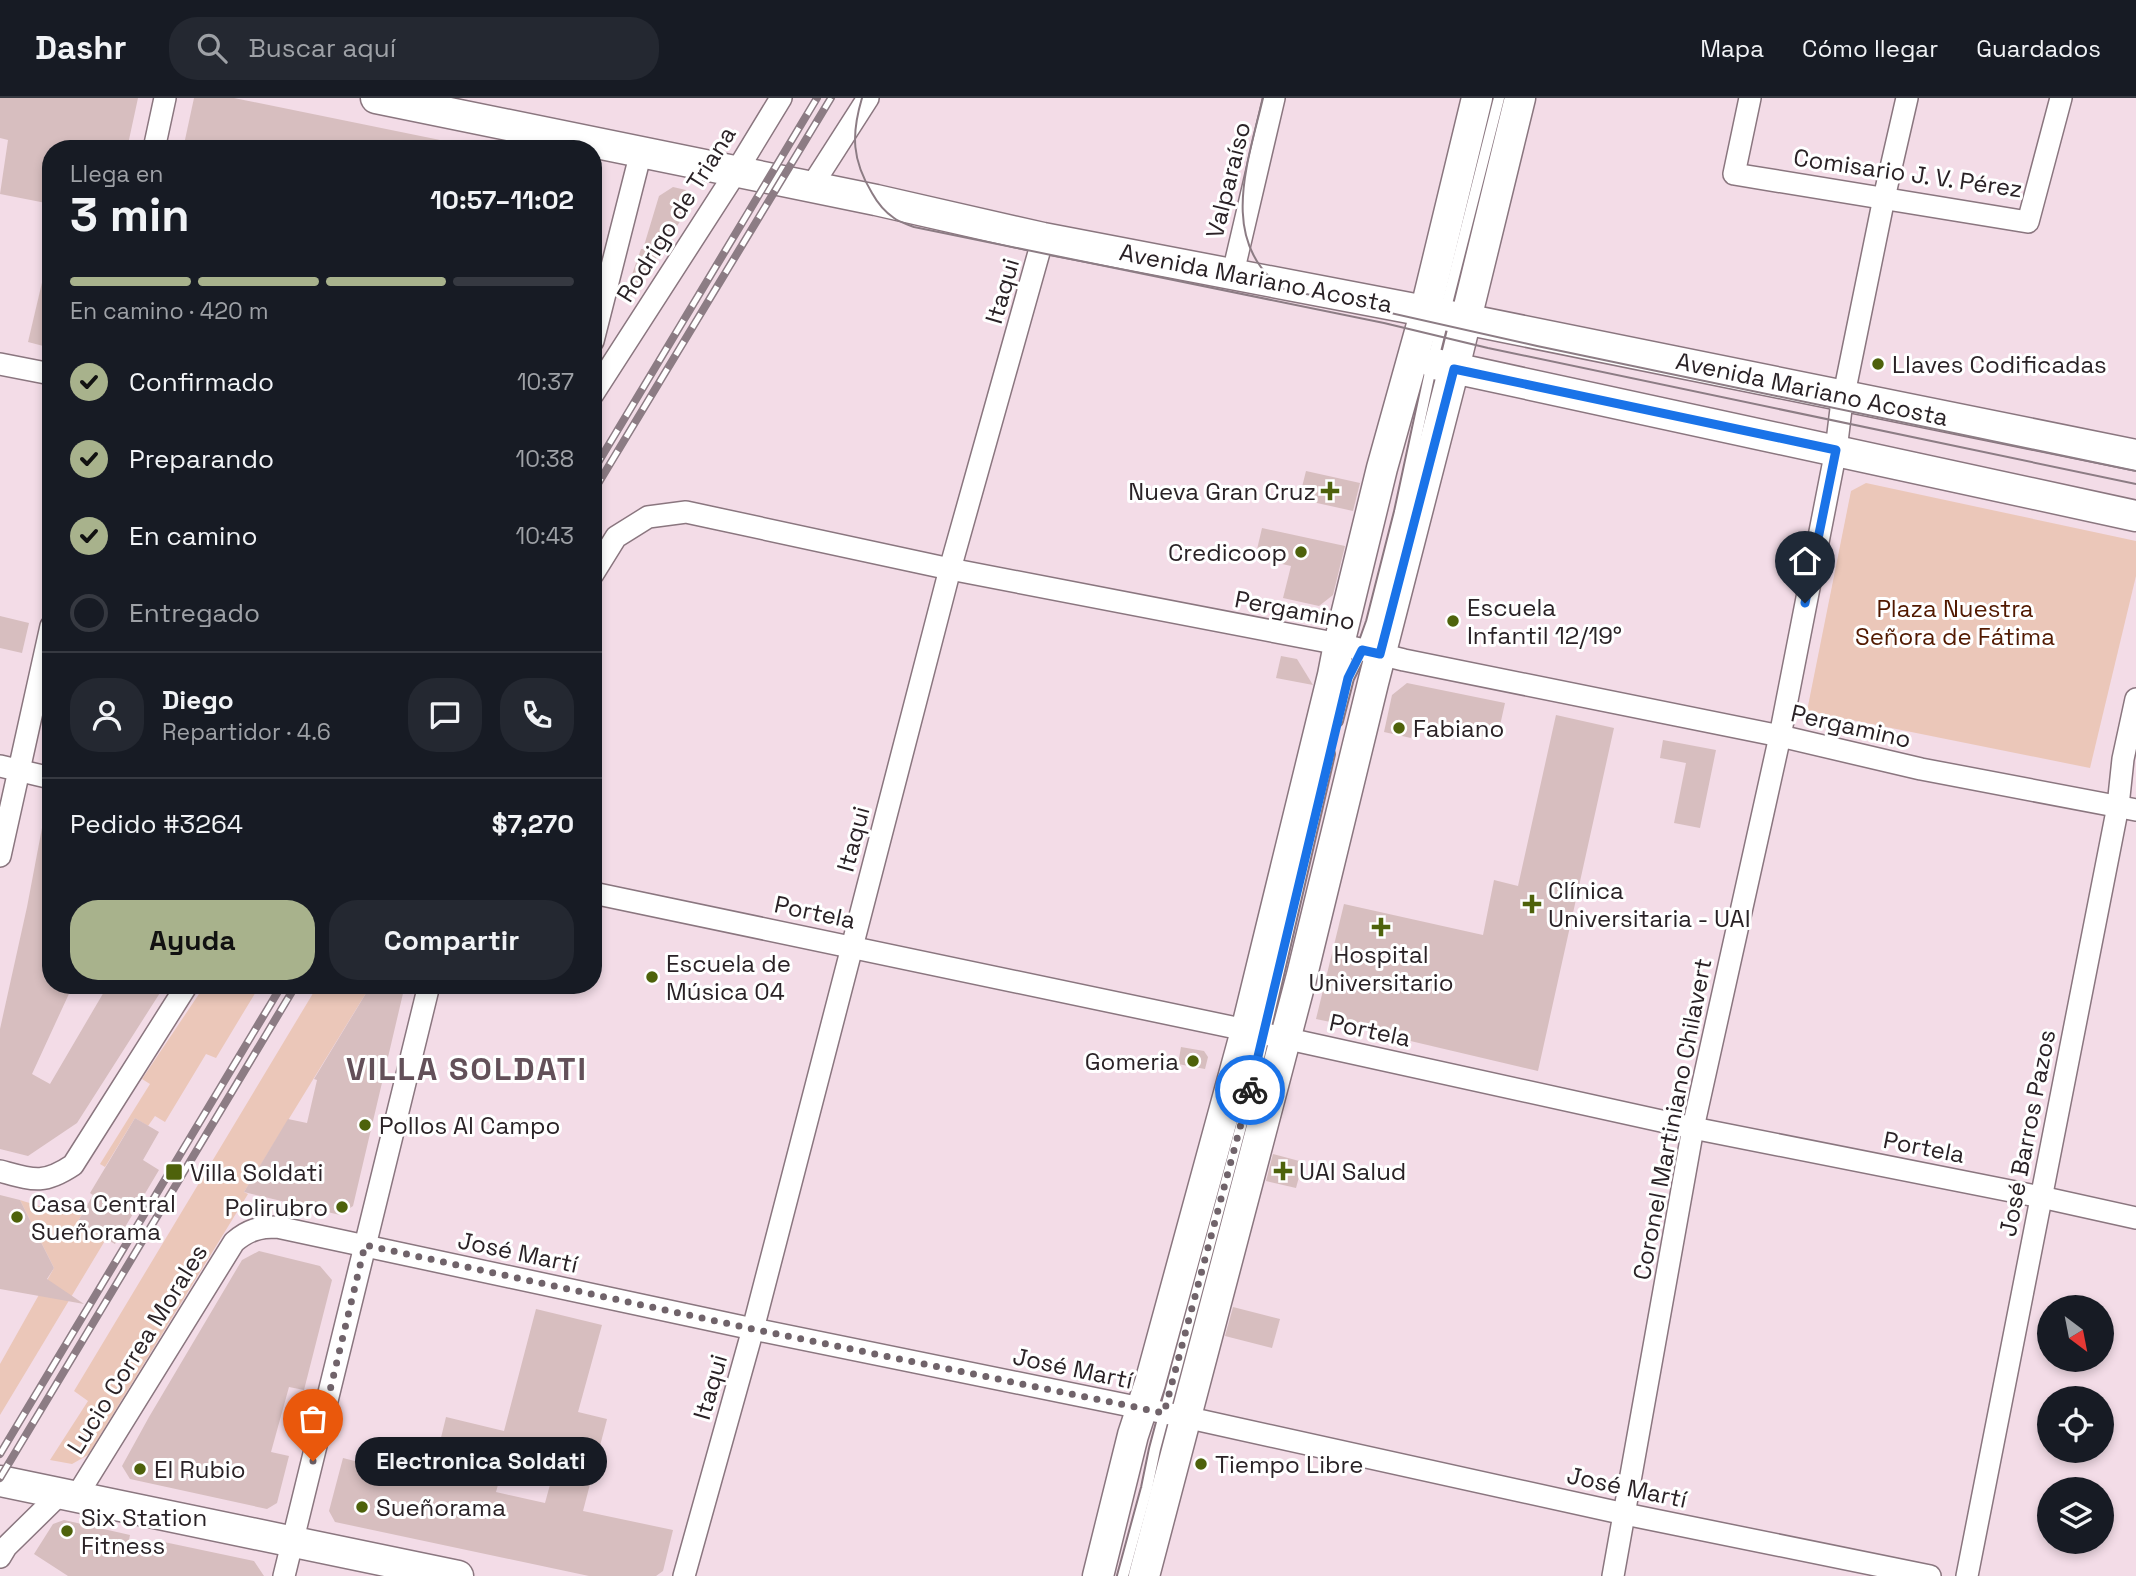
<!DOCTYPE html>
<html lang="es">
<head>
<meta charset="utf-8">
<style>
	body { margin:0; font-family:"Space Grotesk",sans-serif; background:#242831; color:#f1f3f6; height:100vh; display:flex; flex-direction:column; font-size:26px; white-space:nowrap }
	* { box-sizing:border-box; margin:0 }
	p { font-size:23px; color:#9ea1a6 }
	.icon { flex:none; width:38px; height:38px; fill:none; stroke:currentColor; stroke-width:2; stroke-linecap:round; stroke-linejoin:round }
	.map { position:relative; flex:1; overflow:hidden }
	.sheet { position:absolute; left:42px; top:42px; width:560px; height:854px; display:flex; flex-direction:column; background:#171b24; border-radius:28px; box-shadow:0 4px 10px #0003 }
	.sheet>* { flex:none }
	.needle { width:46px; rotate:148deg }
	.fabs { position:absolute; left:2037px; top:1197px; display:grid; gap:14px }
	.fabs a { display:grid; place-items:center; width:77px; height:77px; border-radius:50%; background:#171b24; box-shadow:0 4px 10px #0003; font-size:35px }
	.pin { position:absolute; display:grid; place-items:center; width:60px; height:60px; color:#fff; margin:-72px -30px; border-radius:50% 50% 50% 0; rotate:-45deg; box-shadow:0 0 7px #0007 }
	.pin .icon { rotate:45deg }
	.courier { position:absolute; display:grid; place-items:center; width:70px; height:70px; margin:-35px; border:5px solid #1a73e8; border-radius:50%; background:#fff; color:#222; box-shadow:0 2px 9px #0007 }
	.bubble { position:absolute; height:49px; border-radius:24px; background:#171b24; box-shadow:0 4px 10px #0003; font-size:23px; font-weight:800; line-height:49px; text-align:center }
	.summary em { font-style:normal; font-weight:800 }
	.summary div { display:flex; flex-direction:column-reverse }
	.summary { display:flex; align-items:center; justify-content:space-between; height:119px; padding:0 28px }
	h1 { font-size:46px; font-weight:800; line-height:52px }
	.bar { display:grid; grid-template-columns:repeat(4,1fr); gap:10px 7px; align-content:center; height:84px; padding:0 28px }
	.bar i { height:9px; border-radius:5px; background:#363941 }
	.bar .selected { background:#a8b28c }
	.bar p { grid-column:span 4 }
	.line { display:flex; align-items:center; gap:18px; padding:0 28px; border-top:2px solid #363941 }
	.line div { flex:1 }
	.round { display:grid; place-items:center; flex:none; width:74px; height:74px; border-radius:28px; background:#242831 }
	ol { padding:0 28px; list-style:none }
	li { display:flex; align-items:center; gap:21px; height:77px }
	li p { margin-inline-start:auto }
	li .icon { padding:7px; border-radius:50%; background:#a8b28c; color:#111; stroke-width:4 }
	li:last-child { color:#9ea1a6 }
	li i { width:38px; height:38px; border:4px solid #363941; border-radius:50% }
	.action { display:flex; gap:14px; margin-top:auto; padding:14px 28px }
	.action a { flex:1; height:80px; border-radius:28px; background:#a8b28c; color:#111; font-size:28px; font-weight:800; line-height:80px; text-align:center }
	.action a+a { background:#242831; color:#f1f3f6 }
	header { display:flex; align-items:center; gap:42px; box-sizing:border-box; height:98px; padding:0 35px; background:#171b24; border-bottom:2px solid #363941 }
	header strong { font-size:33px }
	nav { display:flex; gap:38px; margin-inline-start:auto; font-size:24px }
	.search { width:490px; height:63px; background:#242831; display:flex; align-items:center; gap:18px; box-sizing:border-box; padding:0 24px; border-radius:28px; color:#9ea1a6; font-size:26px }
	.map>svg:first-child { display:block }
	.green { fill:#ebc7b9 }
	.building { fill:#d7bebf; fill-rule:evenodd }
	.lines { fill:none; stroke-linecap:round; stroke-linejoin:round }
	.lane-casing { stroke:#8a767f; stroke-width:14 }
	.street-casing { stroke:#8a767f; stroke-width:24 }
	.secondary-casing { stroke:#8a767f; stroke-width:33 }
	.lane { stroke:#fff; stroke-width:10 }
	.street { stroke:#fff; stroke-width:21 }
	.secondary { stroke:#fff; stroke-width:30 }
	.tram { stroke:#8c7c84; stroke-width:2 }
	.rail-casing { stroke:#8c7c84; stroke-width:8 }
	.rail { stroke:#fff; stroke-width:5; stroke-dasharray:16; stroke-linecap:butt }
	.done { stroke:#70636a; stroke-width:7; stroke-dasharray:0 12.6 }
	.route { stroke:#1a73e8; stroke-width:9 }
	.poi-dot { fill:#4e620b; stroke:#fff; stroke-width:2.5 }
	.labels { text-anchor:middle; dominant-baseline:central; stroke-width:6; stroke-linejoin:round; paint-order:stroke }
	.street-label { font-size:24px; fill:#2a2226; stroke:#fff }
	.poi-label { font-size:24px; fill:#2a2226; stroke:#fff; text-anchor:start }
	.park-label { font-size:24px; fill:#521900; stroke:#fff }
	.district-label { font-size:32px; font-weight:bold; letter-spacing:2px; fill:#635059; stroke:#fff }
</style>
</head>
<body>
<header>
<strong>Dashr</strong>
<div class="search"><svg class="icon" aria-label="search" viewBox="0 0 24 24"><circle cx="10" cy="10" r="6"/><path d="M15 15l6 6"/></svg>Buscar aquí</div>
<nav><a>Mapa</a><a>Cómo llegar</a><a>Guardados</a></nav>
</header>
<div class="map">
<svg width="2136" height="1478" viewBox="0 0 2136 1478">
	<rect width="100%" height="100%" fill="#f3dce7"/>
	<!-- green -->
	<g class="green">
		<path d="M1866,385L2136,443V478L2090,670L1807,613L1851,393Z"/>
		<path d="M205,887H260L216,960L206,956L165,1024L155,1018L148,1028L135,1020L105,1069L100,1066L150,986L142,981Z"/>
		<path d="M318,887H371L244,1094L248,1096L88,1357L72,1366L50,1362L88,1303L74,1293Z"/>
		<path d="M75,1100L87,1107L77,1125L106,1141L0,1317V1266L54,1170L20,1102C43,1109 53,1116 75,1100Z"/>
	</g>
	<!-- building -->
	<g class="building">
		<path d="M0,0H138L127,51H51V106L0,96L8,42L0,40Z"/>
		<path d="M194,0H234L445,43L444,51H183Z"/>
		<path d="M673,89L686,92L692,105L631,199L625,196L641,151H643L659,98Z"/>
		<path d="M44,176L51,177V250L28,244Z"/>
		<path d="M1306,373L1360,385L1353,413L1299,401Z"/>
		<path d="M1262,430L1345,448L1333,497L1319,508L1283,500L1291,468L1255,460Z"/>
		<path d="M0,518L29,525L22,555L0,550Z"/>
		<path d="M1281,558L1297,561L1313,587L1276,580Z"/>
		<path d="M1407,585L1505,605L1497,641L1414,626L1411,640L1384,634L1392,597Z"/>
		<path d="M1556,617L1614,630L1538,973L1402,941V939L1316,921L1344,806L1483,837L1494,782L1518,788Z"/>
		<path d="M1663,642L1716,652L1700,730L1674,725L1686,665L1660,660Z"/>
		<path d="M42,730L51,731V887H73L32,976L50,986L108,887H165L77,1025L28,1058L0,1051V931L27,809Z"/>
		<path d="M371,887H405L353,1108L340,1117L244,1094L288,1021L307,1025L317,982L314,981Z"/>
		<path d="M1181,949L1204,953L1208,959L1205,971L1178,966Z"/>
		<path d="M135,1020L159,1034L143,1062L159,1072L115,1146L77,1125L93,1097L90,1095Z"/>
		<path d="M1273,1056L1303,1064L1296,1090L1266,1083Z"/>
		<path d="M0,1097L20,1102L54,1170L47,1181L84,1206L0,1191Z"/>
		<path d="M259,1153L320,1168L332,1182L304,1292L289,1289L271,1354L289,1358L277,1405L267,1411L130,1381L122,1368L149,1319L242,1162Z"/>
		<path d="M1233,1209L1280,1221L1272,1250L1225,1238Z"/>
		<path d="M536,1211L602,1227L578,1314L607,1321L583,1413L673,1432L663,1473L656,1478H589L335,1424L329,1413L343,1360L374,1368V1370L431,1381L446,1319L504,1333ZM508,1350L557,1361L545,1405L496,1394Z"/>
		<path d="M64,1422L130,1437L128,1447L162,1455L164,1444L254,1463L264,1478H68L34,1456L53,1426Z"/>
	</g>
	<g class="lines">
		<defs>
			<g id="lane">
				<path d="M1337,623L1348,580L1362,552L1372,524L1400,414L1432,265L1499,0"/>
				<path d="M1123,1478L1147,1390L1155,1351L1256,972L1329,656"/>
			</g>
			<g id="street">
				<path d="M1750,0L1734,76L2028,124L2061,0"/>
				<path d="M154,51L165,0"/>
				<path d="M811,89L868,0"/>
				<path d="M1233,175L1274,0"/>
				<path d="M593,243L641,54"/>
				<path d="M0,266L51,276"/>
				<path d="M593,296L736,74L781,0"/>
				<path d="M593,476L616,439L648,419L686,414L950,471L1339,546L1404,562L1780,638L1921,671L2136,712"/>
				<path d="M0,668L51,680"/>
				<path d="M0,758L51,528"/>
				<path d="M593,795L1284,940L1693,1030L2041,1099L2136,1120"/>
				<path d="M0,1073C33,1082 43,1087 73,1067L187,887"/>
				<path d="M76,1399L234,1144C248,1132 259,1129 277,1129L753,1231L1185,1319L1625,1416L1930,1478"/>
				<path d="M0,1459L6,1449L61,1395"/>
				<path d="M284,1478L429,887"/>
				<path d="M684,1478L753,1231L950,471L1043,140"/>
				<path d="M1613,1478L1693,1030L1780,638L1836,352L1841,311L1884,100L1907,0"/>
				<path d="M1967,1478L2118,708L2123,661L2136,601"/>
			</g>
			<g id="secondary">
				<path d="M376,0L876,102L1043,140L1425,213L2136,357"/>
				<path d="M1435,266L2136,418"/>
				<path d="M0,1383L458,1478"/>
				<path d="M1098,1478L1133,1337L1150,1285L1246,933L1333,577L1339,546L1382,370L1423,223L1477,0"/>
				<path d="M1144,1478L1302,877L1373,585L1454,270L1520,0"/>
			</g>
		</defs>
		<!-- lane casing -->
		<use href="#lane" class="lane-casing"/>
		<!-- street casing -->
		<use href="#street" class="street-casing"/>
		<!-- secondary casing -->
		<use href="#secondary" class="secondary-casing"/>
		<!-- lane -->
		<use href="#lane" class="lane"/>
		<!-- street -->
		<use href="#street" class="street"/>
		<!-- secondary -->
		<use href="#secondary" class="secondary"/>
		<!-- tram -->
		<g class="tram">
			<path d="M862,0C851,37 852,62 872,95C877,104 885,114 894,120C899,124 907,126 914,129L1384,225L1488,250L2136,386"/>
			<path d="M1263,0C1248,64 1217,145 1284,191L1537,248L2136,373"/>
		</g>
		<defs>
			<g id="rail">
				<path d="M593,373L817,0"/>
				<path d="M593,394L831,0"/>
				<path d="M0,1356L282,887"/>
				<path d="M0,1380L296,887"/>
			</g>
		</defs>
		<!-- rail casing -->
		<use href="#rail" class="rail-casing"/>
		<!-- rail -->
		<use href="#rail" class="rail"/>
	</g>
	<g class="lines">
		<!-- done -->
		<path class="done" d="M313,1363L365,1147L753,1231L1164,1315L1250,992"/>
		<!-- route -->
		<path class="route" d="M1250,992L1348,580L1362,552L1380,556L1454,271L1836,352L1805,505"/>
	</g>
	<!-- markers -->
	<g class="poi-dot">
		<circle cx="1878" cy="266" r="7"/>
		<path d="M1326.5 382.5h7v7h7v7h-7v7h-7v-7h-7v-7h7z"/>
		<circle cx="1301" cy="454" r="7"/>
		<circle cx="1453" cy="523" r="7"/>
		<circle cx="1399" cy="630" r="7"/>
		<path d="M1528.5 795.5h7v7h7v7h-7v7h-7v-7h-7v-7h7z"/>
		<path d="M1377.5 818.5h7v7h7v7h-7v7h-7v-7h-7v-7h7z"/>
		<circle cx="652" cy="879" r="7"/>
		<circle cx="1193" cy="963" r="7"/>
		<circle cx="365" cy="1027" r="7"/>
		<path d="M1279.5 1062.5h7v7h7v7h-7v7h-7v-7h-7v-7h7z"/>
		<rect x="165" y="1065" width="18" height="18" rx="3.5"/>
		<circle cx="342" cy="1109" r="7"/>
		<circle cx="17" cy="1119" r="7"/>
		<circle cx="1201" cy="1366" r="7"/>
		<circle cx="140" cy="1371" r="7"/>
		<circle cx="362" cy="1409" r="7"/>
		<circle cx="67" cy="1433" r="7"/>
	</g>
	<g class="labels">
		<!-- street labels -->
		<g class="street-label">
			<text transform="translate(1908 75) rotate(8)">Comisario J. V. Pérez</text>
			<text transform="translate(1228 82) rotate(-76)">Valparaíso</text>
			<text transform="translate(676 116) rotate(-58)">Rodrigo de Triana</text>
			<text transform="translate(1256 180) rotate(11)">Avenida Mariano Acosta</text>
			<text transform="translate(1002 193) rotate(-74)">Itaqui</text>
			<text transform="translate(1812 291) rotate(12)">Avenida Mariano Acosta</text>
			<text transform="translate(1295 512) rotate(11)">Pergamino</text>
			<text transform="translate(1851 628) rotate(13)">Pergamino</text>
			<text transform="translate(853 741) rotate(-75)">Itaqui</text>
			<text transform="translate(815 814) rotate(12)">Portela</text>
			<text transform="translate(1370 932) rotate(12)">Portela</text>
			<text transform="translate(1672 1021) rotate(-79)">Coronel Martiniano Chilavert</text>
			<text transform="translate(2027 1035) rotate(-79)">José Barros Pazos</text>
			<text transform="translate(1924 1049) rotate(11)">Portela</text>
			<text transform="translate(518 1154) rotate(12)">José Martí</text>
			<text transform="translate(137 1251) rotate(-58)">Lucio Correa Morales</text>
			<text transform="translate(1073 1270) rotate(12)">José Martí</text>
			<text transform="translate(710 1289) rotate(-74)">Itaqui</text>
			<text transform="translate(1627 1389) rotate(12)">José Martí</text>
		</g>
		<!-- poi labels -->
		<g class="poi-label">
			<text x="1892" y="266">Llaves Codificadas</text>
			<text x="1316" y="393" text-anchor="end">Nueva Gran Cruz</text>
			<text x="1287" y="454" text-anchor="end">Credicoop</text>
			<text x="1467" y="509">Escuela<tspan x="1467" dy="28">Infantil 12/19°</tspan></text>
			<text x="1413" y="630">Fabiano</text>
			<text x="1548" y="792">Clínica<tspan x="1548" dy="28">Universitaria - UAI</tspan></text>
			<text x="1381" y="856" text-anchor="middle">Hospital<tspan x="1381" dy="28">Universitario</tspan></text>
			<text x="666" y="865">Escuela de<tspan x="666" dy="28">Música 04</tspan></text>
			<text x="1179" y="963" text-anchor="end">Gomeria</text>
			<text x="379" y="1027">Pollos Al Campo</text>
			<text x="1299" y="1073">UAI Salud</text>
			<text x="190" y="1074">Villa Soldati</text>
			<text x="31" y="1105">Casa Central<tspan x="31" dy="28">Sueñorama</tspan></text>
			<text x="328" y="1109" text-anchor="end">Polirubro</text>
			<text x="1215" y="1366">Tiempo Libre</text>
			<text x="154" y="1371">El Rubio</text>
			<text x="376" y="1409">Sueñorama</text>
			<text x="81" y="1419">Six Station<tspan x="81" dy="28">Fitness</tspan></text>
		</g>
		<!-- park labels -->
		<g class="park-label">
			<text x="1955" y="510">Plaza Nuestra<tspan x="1955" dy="28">Señora de Fátima</tspan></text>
		</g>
		<!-- district labels -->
		<g class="district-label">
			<text x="467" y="971">VILLA SOLDATI</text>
		</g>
	</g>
</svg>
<div class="fabs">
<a><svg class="needle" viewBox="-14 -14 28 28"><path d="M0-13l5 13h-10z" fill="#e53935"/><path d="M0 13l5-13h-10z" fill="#9ea1a6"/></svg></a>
<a><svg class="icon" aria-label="locate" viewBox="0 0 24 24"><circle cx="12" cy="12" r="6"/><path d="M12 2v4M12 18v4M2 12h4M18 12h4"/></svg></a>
<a><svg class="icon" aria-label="layers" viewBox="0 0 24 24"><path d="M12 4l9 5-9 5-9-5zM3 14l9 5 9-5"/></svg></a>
</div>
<div class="pin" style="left:313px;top:1363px;background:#ea580c"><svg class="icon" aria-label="bag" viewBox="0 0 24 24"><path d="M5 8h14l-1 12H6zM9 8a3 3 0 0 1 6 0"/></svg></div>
<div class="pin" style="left:1805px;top:505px;background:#1f2937"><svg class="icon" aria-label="home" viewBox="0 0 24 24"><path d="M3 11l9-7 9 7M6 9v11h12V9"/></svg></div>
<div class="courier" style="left:1250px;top:992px"><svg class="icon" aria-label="bike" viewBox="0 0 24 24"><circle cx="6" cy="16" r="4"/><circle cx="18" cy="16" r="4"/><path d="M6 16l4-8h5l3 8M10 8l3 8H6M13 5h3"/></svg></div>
<div class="bubble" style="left:355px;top:1339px;width:252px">Electronica Soldati</div>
<section class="sheet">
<div class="summary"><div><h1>3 min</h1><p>Llega en</p></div><em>10:57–11:02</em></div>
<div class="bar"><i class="selected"></i><i class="selected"></i><i class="selected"></i><i></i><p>En camino · 420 m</p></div>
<ol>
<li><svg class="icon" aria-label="check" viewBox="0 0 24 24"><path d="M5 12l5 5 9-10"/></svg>Confirmado<p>10:37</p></li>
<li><svg class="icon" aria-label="check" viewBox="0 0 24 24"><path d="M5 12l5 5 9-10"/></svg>Preparando<p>10:38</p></li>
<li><svg class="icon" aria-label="check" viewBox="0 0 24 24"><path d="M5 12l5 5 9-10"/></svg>En camino<p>10:43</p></li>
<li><i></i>Entregado</li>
</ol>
<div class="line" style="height:126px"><a class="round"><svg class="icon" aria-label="person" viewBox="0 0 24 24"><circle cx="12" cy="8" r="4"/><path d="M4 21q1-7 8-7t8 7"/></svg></a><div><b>Diego</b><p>Repartidor · 4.6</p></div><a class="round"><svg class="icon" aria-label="chat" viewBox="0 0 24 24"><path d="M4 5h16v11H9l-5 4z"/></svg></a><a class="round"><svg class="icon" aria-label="phone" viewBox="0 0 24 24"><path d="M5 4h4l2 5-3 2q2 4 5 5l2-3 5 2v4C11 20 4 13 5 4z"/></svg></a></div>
<div class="line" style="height:91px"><div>Pedido #3264</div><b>$7,270</b></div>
<div class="action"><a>Ayuda</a><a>Compartir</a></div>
</section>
</div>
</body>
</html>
